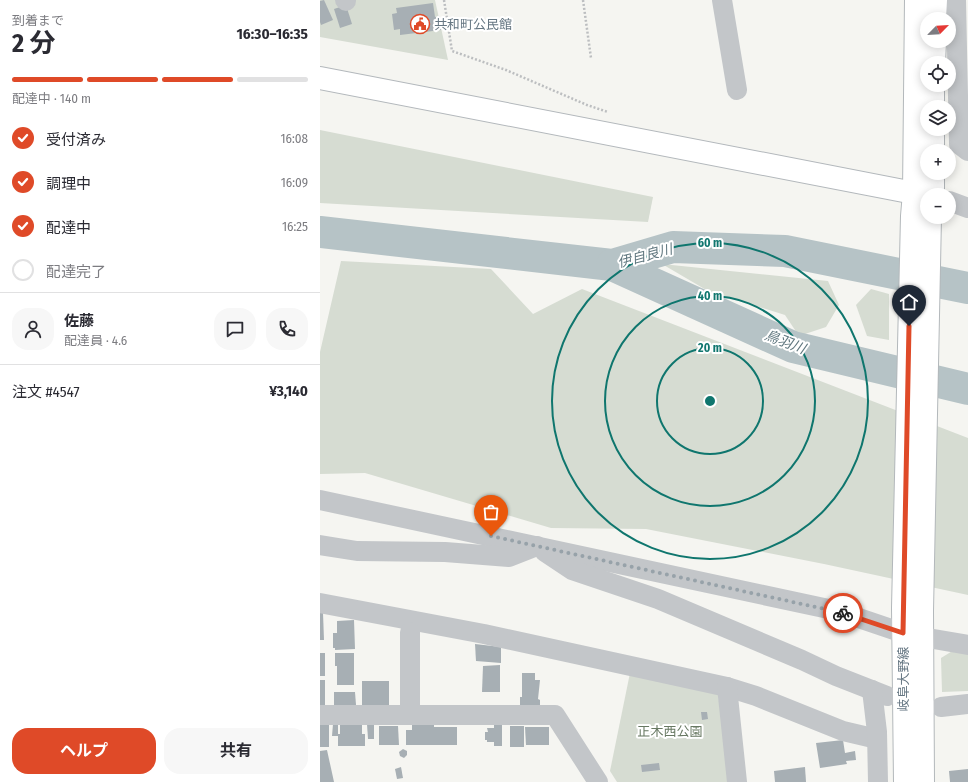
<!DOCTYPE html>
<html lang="ja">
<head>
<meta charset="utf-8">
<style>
	body { margin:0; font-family:"Fira Sans Condensed","Noto Sans JP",sans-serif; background:#f7f7f7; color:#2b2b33; height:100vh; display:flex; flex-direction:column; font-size:15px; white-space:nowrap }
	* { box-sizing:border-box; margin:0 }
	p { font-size:13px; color:#7c7c81 }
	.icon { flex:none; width:22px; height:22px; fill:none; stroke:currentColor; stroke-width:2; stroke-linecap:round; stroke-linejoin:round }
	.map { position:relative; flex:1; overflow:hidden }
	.sheet { display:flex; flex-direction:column; background:#fff; width:320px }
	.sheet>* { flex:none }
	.needle { width:26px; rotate:66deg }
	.fabs { position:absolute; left:600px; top:12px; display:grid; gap:8px }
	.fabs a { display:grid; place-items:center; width:36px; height:36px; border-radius:50%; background:#fff; box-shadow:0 2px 10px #0003; font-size:20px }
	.pin { position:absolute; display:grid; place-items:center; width:34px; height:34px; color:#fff; margin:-41px -17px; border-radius:50% 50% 50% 0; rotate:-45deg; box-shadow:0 0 4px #0007 }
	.pin .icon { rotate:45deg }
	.courier { position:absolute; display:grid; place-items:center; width:40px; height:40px; margin:-20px; border:3px solid #df4a28; border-radius:50%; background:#fff; color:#222; box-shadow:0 1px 5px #0007 }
	.overview em { font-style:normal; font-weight:700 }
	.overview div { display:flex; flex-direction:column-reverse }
	.overview { display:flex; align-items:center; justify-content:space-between; height:68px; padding:0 12px }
	h1 { font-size:26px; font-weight:700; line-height:30px }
	.bar { display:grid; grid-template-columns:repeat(4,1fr); gap:6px 4px; align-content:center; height:48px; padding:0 12px }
	.bar i { height:5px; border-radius:3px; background:#e1e1e2 }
	.bar .on { background:#df4a28 }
	.bar p { grid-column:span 4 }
	.line { display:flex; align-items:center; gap:10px; padding:0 12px; border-top:1px solid #e1e1e2 }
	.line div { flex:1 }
	.round { display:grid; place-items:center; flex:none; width:42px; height:42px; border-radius:16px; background:#f7f7f7 }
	ol { padding:0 12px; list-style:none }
	li { display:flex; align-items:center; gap:12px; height:44px }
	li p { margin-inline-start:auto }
	li .icon { padding:4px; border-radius:50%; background:#df4a28; color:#fff; stroke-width:4 }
	li:last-child { color:#7c7c81 }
	li i { width:22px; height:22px; border:2px solid #e1e1e2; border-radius:50% }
	.button { display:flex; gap:8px; margin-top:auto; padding:8px 12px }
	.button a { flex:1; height:46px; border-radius:16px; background:#df4a28; color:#fff; font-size:16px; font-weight:700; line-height:46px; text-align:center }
	.button a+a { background:#f7f7f7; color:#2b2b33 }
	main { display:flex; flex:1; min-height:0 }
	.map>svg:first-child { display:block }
	.green { fill:#d6dcd2 }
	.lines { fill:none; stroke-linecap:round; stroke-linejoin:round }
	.river { stroke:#b6c3c6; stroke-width:32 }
	.building { fill:#a7afb4 }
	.secondary-casing { stroke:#b3b8bc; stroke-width:24 }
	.primary-casing { stroke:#b3b8bb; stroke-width:24 }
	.path { stroke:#bcbec0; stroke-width:2.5; stroke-dasharray:2 2; stroke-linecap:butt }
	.street { stroke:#c3c6c9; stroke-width:20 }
	.secondary { stroke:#fff; stroke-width:22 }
	.primary { stroke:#fff; stroke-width:22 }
	.done { stroke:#97a2a9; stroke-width:4; stroke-dasharray:0 7.2 }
	.route { stroke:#df4a28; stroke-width:5 }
	.ring { fill:none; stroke:#0f766e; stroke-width:2 }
	.labels { text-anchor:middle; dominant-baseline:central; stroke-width:4; stroke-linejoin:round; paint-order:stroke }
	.poi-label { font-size:13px; fill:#657682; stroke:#fff; text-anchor:start }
	.street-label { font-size:13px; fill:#657682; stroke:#fff }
	.park-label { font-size:13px; fill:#687963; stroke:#fff }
	.water-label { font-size:14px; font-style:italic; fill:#60777f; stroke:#fff }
	.centre { fill:#0f766e; stroke:#fff; stroke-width:2 }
	.ring-label { font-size:12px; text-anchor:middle; font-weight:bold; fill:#0f766e; stroke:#fff; stroke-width:4; stroke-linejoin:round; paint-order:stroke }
</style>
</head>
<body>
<main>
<section class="sheet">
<div class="overview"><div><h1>2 分</h1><p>到着まで</p></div><em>16:30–16:35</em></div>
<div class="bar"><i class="on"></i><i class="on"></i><i class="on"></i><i></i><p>配達中 · 140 m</p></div>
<ol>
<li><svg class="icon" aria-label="check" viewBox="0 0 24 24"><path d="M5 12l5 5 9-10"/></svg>受付済み<p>16:08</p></li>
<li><svg class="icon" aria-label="check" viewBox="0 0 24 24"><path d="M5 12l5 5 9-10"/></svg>調理中<p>16:09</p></li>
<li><svg class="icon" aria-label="check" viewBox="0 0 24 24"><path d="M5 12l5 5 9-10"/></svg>配達中<p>16:25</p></li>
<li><i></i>配達完了</li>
</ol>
<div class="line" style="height:72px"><a class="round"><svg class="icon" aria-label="person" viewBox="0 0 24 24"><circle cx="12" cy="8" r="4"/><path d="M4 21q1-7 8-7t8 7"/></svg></a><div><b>佐藤</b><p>配達員 · 4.6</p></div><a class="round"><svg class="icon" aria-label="chat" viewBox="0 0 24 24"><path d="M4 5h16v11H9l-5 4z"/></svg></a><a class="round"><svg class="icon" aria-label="phone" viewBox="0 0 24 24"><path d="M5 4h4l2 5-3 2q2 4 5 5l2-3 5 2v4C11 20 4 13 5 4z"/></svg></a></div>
<div class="line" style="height:52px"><div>注文 #4547</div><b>¥3,140</b></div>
<div class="button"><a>ヘルプ</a><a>共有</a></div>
</section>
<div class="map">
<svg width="648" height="782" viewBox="0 0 648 782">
	<rect width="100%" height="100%" fill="#f5f5f1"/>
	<!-- green -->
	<g class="green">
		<path d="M0,0H115L128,60L0,37Z"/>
		<path d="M0,130L333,197L328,222L0,203Z"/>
		<path d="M21,261L171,269L213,314L262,289L648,438V595L504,564L326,529L231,528L45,473L0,474V352Z"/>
		<path d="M342,264L508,281L519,305L506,327L479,336L465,315L388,291Z"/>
		<path d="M551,289L569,294V340L547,336L536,305Z"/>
		<path d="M634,650L648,652V691L622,692L621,658Z"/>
		<path d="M310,673L398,693L409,782H297L290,771Z"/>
	</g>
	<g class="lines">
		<!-- river -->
		<g class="river">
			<path d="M0,232L292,265L353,247L465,251L648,288"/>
			<path d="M292,265L473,347L648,389"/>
		</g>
	</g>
	<!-- building -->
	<g class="building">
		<path d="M4,0L13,20L1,25L0,22V1Z"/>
		<path d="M113,3L115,17L120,16L121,30L80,35V29L74,30L72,14L77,13L76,8Z"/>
		<path d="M26,5L32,24L20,28L14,9Z"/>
		<path d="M0,613H3L4,640H0Z"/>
		<path d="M34,620L35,649L15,650V648H13V633H17V621Z"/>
		<path d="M155,644L181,647V663L156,661Z"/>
		<rect x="0" y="653" width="5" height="23"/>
		<path d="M15,653H34V685H17V666H15Z"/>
		<path d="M180,665V692H162L163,666Z"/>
		<path d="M202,673H215V680H220L218,699L220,700V706H200V697H202Z"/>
		<rect x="0" y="680" width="5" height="27"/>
		<rect x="42" y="681" width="27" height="24"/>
		<path d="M14,692H35L36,705H14Z"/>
		<path d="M381,712H387L388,719L382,720Z"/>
		<rect x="0" y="724" width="9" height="23"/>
		<path d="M13,724H18V734H20V725H42V734H45V746H18V736H12Z"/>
		<path d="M47,724H54V739H48Z"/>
		<path d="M92,724H114V727H137V745H86V730H92Z"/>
		<path d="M174,725H182V746H174V742H167V740H165V732H168L167,728H174Z"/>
		<path d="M59,726H78L79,745H59Z"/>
		<rect x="190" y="726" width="14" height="21"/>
		<path d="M205,727H229V745H206Z"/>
		<path d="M523,740L525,753L535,751L536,760L526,761L527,764L500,768L496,743Z"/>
		<path d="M83,749L87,751V755L84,758L80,756L79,752Z"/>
		<path d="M7,750L14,782H0V751Z"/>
		<path d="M339,763L340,770L322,772L321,765Z"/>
		<path d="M81,767L83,778L77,779L75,769Z"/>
		<path d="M485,767L486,782H455L454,771Z"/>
		<path d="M648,769V782H630L629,771Z"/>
	</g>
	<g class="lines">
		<defs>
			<path id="secondary" d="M0,78L594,193"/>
			<g id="primary">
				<path d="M615,19L616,0"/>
				<path d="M614,63L615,41"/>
				<path d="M613,107V85"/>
				<path d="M613,151V129"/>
				<path d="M613,195V173"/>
				<path d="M585,782L583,608L592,216L594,193L596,0"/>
				<path d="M603,782L602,611L610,217"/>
			</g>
		</defs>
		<!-- secondary casing -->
		<use href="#secondary" class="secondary-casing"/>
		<!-- primary casing -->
		<use href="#primary" class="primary-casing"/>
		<!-- path -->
		<g class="path">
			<path d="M124,0L132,51L186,70L267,105L288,112"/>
			<path d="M263,0L271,58"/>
		</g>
		<!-- street -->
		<g class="street">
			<path d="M25,0L26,1"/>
			<path d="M402,0L417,90"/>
			<path d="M636,0L639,144L648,151"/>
			<path d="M629,201L648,208"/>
			<path d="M0,500L518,611L583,633"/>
			<path d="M0,545L37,551L125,552L189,557L217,546"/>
			<path d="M225,552L252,570L338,599L482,660L516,676L567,696"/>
			<path d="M0,603L164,634L407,687L436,696L523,731L557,739"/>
			<path d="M90,632V715"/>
			<path d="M602,637L648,645"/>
			<path d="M407,687L417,782"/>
			<path d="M552,690L557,732L558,782"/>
			<path d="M621,707L648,704"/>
			<path d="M0,715H235L278,782"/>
		</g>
		<!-- secondary -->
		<use href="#secondary" class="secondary"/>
		<!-- primary -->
		<use href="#primary" class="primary"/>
	</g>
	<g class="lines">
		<!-- done -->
		<path class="done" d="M171,536L523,613"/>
		<!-- route -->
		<path class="route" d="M523,613L583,633L589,326"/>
	</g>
	<!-- distance rings -->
	<g class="ring">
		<circle cx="390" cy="401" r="53"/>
		<circle cx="390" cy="401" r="105"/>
		<circle cx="390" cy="401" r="158"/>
	</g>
	<!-- icons -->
	<defs>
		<symbol id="civic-ring" viewBox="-11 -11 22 22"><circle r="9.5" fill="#fff" stroke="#df4a28" stroke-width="1.5"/><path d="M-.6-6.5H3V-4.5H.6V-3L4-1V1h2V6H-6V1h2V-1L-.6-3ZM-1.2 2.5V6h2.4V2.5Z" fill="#df4a28"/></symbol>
	</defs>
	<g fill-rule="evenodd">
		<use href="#civic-ring" x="89" y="13" width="22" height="22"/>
	</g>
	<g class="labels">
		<!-- poi labels -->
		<g class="poi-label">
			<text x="114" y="24">共和町公民館</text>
		</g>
		<!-- street labels -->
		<g class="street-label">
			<text transform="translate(583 679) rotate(-90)">岐阜大野線</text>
		</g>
		<!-- park labels -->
		<g class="park-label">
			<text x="350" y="731">正木西公園</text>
		</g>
		<!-- water labels -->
		<g class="water-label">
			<text transform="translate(325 256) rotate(-15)">伊自良川</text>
			<text transform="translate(465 342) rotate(21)">鳥羽川</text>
		</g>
	</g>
	<circle cx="390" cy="401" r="6" class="centre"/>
	<g class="ring-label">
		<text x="390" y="247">60 m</text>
		<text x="390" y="300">40 m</text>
		<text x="390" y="352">20 m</text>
	</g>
</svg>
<div class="fabs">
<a><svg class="needle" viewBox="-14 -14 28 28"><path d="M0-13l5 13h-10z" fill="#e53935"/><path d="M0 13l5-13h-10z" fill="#7c7c81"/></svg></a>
<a><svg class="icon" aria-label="locate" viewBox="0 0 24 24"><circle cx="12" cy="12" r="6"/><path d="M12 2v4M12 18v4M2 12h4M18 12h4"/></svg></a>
<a><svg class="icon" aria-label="layers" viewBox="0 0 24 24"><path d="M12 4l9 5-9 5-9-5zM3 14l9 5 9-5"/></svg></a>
<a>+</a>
<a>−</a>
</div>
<div class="pin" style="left:171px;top:536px;background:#ea580c"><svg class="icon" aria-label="bag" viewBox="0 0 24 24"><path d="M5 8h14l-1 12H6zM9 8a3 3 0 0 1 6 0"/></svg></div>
<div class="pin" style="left:589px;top:326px;background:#1f2937"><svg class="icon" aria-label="home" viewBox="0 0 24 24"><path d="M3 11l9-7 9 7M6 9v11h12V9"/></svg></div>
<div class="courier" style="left:523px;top:613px"><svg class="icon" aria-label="bike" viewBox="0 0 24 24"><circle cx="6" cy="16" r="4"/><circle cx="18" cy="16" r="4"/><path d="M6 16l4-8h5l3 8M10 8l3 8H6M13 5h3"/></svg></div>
</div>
</main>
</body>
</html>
